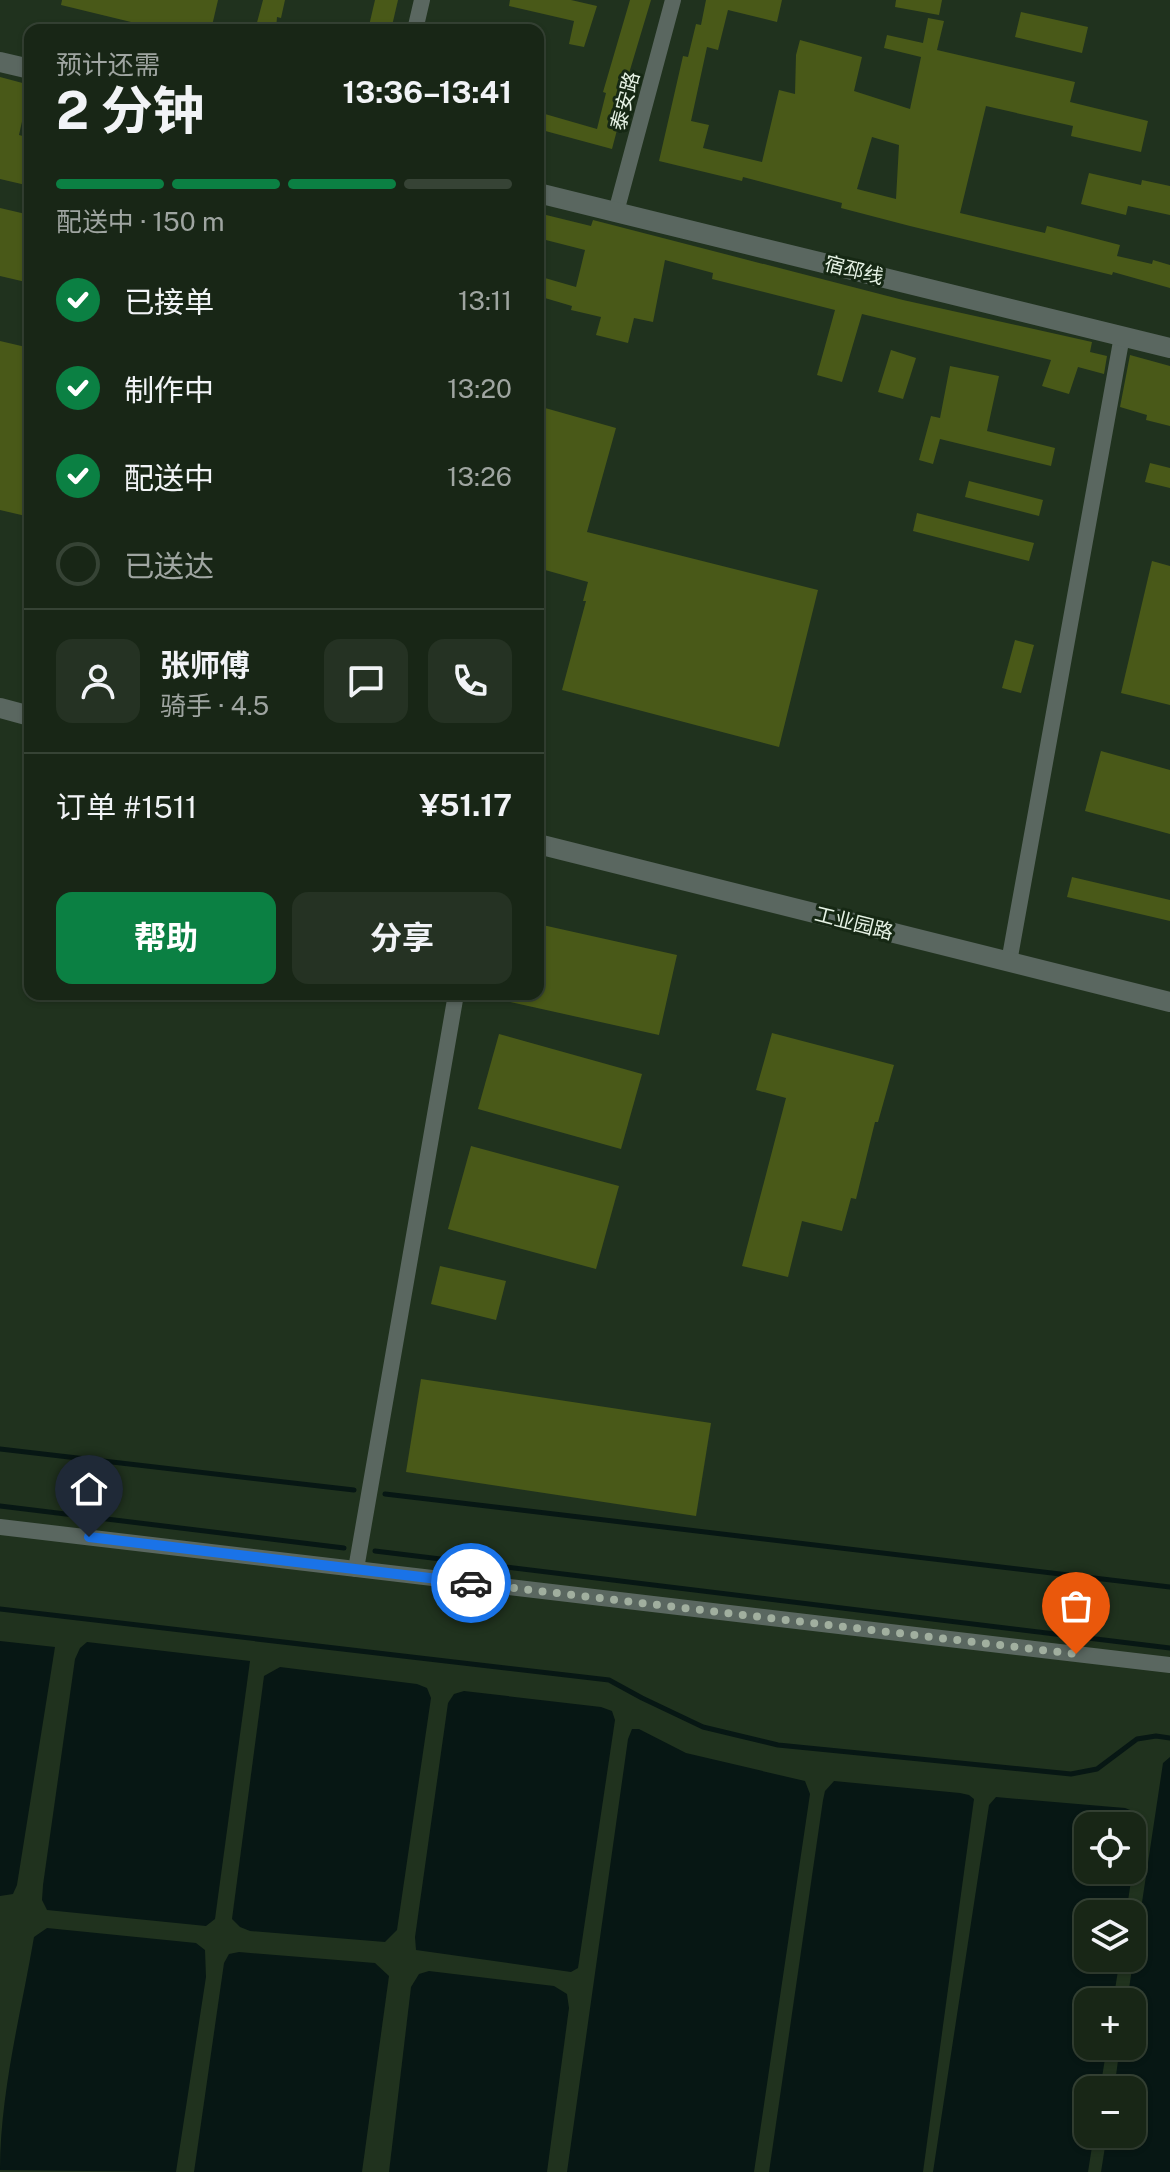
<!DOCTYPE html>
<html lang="zh">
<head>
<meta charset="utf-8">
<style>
	body { margin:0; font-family:"Public Sans","Noto Sans SC",sans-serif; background:#253223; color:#f1f3f6; height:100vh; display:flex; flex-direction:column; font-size:30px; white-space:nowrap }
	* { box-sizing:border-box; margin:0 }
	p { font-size:26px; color:#9fa5a1 }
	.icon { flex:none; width:44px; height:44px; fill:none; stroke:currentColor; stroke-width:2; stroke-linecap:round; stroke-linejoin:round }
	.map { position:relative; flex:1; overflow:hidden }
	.sheet { position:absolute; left:24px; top:24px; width:520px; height:976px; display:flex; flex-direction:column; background:#182616; border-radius:16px; box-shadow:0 2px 6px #0004,0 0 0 2px #364335 }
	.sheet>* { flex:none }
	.fabs { position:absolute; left:1074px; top:1812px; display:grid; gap:16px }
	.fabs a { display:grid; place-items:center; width:72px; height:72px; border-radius:16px; background:#182616; box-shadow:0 2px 6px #0004,0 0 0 2px #364335; font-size:40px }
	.pin { position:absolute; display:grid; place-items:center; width:68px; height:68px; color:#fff; margin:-82px -34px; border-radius:50% 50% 50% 0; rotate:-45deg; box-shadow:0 0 8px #0007 }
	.pin .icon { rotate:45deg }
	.courier { position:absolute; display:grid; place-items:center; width:80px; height:80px; margin:-40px; border:6px solid #1a73e8; border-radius:50%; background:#fff; color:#222; box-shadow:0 2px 10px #0007 }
	.head em { font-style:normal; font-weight:700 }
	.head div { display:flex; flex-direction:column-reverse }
	.head { display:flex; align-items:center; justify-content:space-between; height:136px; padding:0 32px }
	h1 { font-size:52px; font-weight:700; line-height:60px }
	.bar { display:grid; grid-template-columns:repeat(4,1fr); gap:12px 8px; align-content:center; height:96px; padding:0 32px }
	.bar i { height:10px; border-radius:6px; background:#364335 }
	.bar .on { background:#0b8043 }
	.bar p { grid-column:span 4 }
	.line { display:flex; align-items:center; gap:20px; padding:0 32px; border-top:2px solid #364335 }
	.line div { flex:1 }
	.round { display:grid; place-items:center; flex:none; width:84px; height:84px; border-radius:16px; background:#253223 }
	ol { padding:0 32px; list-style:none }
	li { display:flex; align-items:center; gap:24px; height:88px }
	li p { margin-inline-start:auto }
	li .icon { padding:8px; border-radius:50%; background:#0b8043; color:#fff; stroke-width:4 }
	li:last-child { color:#9fa5a1 }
	li i { width:44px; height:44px; border:4px solid #364335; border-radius:50% }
	.primary-button { display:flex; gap:16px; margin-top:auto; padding:16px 32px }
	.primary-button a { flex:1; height:92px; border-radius:16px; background:#0b8043; color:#fff; font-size:32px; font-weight:700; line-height:92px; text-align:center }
	.primary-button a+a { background:#253223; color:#f1f3f6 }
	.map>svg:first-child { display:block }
	.water { fill:#071714; fill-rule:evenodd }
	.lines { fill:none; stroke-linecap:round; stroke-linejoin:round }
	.stream { stroke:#071714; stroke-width:5 }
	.building { fill:#495918; fill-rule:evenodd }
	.minor { stroke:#5a6760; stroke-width:16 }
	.tertiary { stroke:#5a6760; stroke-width:20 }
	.done { stroke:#a1af9f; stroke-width:8; stroke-dasharray:0 14.4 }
	.route { stroke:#1a73e8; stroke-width:10 }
	.labels { text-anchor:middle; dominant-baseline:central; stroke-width:6; stroke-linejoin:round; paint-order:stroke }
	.street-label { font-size:20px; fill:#e6f2e5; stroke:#162814 }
</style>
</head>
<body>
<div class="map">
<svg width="1170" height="2172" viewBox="0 0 1170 2172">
	<rect width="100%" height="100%" fill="#20321e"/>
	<!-- water -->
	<g class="water">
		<path d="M0,1641L55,1647L17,1885L13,1894L0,1896Z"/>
		<path d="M87,1642L250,1661L215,1919L206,1926L47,1910L42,1900L43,1885L75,1659L80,1648Z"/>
		<path d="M280,1667L417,1684L427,1688L431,1698L397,1930L385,1942L250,1931L240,1927L232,1919L264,1676Z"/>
		<path d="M464,1691L601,1707L612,1711L615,1720L578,1968L571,1972L416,1950L415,1937L448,1703L454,1694Z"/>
		<path d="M632,1729H639L686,1753L805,1781L810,1794L754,2172H567L628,1739Z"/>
		<path d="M1170,1757V2172H1101L1107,2134H1132V2090H1114L1120,2046H1132V2002H1127L1163,1763Z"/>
		<path d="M834,1781L960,1793L969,1795L974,1799L923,2172H769L823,1800L825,1791Z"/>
		<path d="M996,1797L1125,1808L1138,1813L1140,1821L1126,1914H1088V1958H1120L1113,2002H1088V2046H1107L1100,2090H1088V2134H1094L1088,2172H933L989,1805ZM1088,1826H1132V1870H1088Z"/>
		<path d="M47,1928L196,1943L205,1950L206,1977L176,2172L0,2170C0,2093 21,2013 34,1937Z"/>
		<path d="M239,1952L375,1963L389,1976L362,2172H194L224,1963L229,1954Z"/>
		<path d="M429,1971L554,1986L567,1994L569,2008L547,2172H389L411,1987L419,1974Z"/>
	</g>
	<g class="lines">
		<!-- stream -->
		<g class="stream">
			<path d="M0,1449L354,1490"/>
			<path d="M385,1494L1170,1587"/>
			<path d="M0,1506L344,1548"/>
			<path d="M375,1551L1170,1648"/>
			<path d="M0,1609L609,1680L642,1698L703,1727L778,1745L1071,1774L1097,1769L1137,1739L1156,1736L1170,1738"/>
		</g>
	</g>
	<!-- building -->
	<g class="building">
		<path d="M62,0H218L211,30H164L61,5Z"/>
		<path d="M263,0H285L281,18L277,17L276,30H255Z"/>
		<path d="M375,0H398L391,30H368Z"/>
		<path d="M510,0H571L597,6L584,47L569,44L574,21L509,6Z"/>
		<path d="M630,0H651L618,110L622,111L612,149L538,129V112L597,129L606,93L603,92Z"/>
		<path d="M706,0H782L777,22L728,10L718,50L707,47L691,121L709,125L703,148L762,162L779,90L795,94L796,55L800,40L862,57L854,91L910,109L921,57L884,48L887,35L923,43L928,18L944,21L937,50L1075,82L1070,102L1148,121L1141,152L1071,136L1073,126L986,106L960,213L1045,233L1047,226L1120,245L1117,256L1152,264L1153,260L1170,265V288L1113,272L1112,275L910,226L841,208L842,203L743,177L742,181L659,161L683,56L688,57L696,24L701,25ZM872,137L899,145L896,199L857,189Z"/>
		<path d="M896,0H942L939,15L895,7Z"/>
		<path d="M1021,12L1088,27L1082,53L1015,37Z"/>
		<path d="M0,77L30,85V99H27L19,135L30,138V186L0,179Z"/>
		<path d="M1089,173L1141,185L1142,180L1170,186V215L1128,206L1126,215L1081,204Z"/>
		<path d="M0,208L30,215V283L0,276Z"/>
		<path d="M538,213L591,226L593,220L903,300L1092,342L1090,352L1107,356L1104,374L1078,367L1069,394L1042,386L1051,360L862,314L842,382L817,375L835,310L712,279L713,273L665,260L653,322L634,318L628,343L596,335L601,317L571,310L572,306L538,296V276L576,287L585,250L538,238Z"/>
		<path d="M0,341L30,348V517L0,510Z"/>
		<path d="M891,350L916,358L903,399L878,392Z"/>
		<path d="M1130,355L1170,366V426L1146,420L1147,415L1120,407Z"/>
		<path d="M950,366L999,376L987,431L1055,448L1051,466L940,439L933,464L919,460L931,416L940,418Z"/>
		<path d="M538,406L616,428L587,532L818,590L779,747L562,690L586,601H583L588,582L538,568Z"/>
		<path d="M1150,463L1170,468V488L1145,482Z"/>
		<path d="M969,481L1043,500L1039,516L965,497Z"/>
		<path d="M917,513L1034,543L1029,561L913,531Z"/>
		<path d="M1152,561L1170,566V705L1121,693Z"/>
		<path d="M1015,640L1034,645L1021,693L1002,688Z"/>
		<path d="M1101,751L1170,770V834L1085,811Z"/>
		<path d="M1072,877L1170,900V921L1067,897Z"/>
		<path d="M538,924L677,955L659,1035L501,1000L502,994H538Z"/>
		<path d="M772,1033L894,1065L878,1122H875L856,1199L851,1198L842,1231L802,1221L788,1277L742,1266L786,1098L756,1090Z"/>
		<path d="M499,1034L642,1074L621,1149L478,1109Z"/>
		<path d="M471,1146L619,1186L596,1269L448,1229Z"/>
		<path d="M440,1266L506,1281L496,1320L431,1304Z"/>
		<path d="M421,1379L711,1423L696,1516L406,1472Z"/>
	</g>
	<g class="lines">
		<!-- minor -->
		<g class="minor">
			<path d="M415,30L422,0"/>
			<path d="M616,212L673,0"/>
			<path d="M1009,962L1122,336"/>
			<path d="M0,1527L1170,1665"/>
			<path d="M356,1569L456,994"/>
		</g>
		<!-- tertiary -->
		<g class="tertiary">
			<path d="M0,62L30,69"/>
			<path d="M538,193L1170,348"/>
			<path d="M0,708L30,716"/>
			<path d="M538,844L1170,1002"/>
		</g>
	</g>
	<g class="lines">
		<!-- done -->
		<path class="done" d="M471,1583L1076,1654"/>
		<!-- route -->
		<path class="route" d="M89,1537L471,1583"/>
	</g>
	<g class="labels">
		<!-- street labels -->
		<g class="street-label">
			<text transform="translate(625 101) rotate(-75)">泰安路</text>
			<text transform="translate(854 270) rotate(14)">宿邳线</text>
			<text transform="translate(854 923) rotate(14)">工业园路</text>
		</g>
	</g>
</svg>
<div class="fabs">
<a><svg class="icon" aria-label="locate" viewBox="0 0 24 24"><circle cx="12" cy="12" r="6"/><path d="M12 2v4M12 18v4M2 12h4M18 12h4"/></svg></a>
<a><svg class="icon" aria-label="layers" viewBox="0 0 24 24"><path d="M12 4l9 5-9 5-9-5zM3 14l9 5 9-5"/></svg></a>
<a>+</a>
<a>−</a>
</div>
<div class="pin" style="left:1076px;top:1654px;background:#ea580c"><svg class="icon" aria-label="bag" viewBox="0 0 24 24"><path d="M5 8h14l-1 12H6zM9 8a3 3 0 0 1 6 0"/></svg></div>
<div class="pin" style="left:89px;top:1537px;background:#1f2937"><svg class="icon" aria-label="home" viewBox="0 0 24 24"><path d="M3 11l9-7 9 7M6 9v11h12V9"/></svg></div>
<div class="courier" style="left:471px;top:1583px"><svg class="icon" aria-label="car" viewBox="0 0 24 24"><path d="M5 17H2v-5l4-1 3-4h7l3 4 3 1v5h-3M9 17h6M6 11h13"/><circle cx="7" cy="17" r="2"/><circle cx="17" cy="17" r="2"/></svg></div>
<section class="sheet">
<div class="head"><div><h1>2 分钟</h1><p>预计还需</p></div><em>13:36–13:41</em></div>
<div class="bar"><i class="on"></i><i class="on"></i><i class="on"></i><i></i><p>配送中 · 150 m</p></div>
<ol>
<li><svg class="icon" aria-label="check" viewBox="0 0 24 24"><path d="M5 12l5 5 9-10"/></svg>已接单<p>13:11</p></li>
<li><svg class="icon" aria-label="check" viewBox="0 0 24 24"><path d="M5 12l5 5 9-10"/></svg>制作中<p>13:20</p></li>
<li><svg class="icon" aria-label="check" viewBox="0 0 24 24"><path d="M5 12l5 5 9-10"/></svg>配送中<p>13:26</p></li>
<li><i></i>已送达</li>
</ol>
<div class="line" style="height:144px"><a class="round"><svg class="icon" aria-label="person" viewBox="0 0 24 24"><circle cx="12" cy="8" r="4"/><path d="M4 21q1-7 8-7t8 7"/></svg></a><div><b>张师傅</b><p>骑手 · 4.5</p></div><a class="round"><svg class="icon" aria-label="chat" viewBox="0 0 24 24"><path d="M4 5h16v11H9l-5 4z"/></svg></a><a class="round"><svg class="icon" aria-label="phone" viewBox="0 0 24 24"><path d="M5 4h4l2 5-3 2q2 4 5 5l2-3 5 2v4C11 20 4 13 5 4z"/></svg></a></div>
<div class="line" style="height:104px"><div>订单 #1511</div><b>¥51.17</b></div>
<div class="primary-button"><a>帮助</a><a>分享</a></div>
</section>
</div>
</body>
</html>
